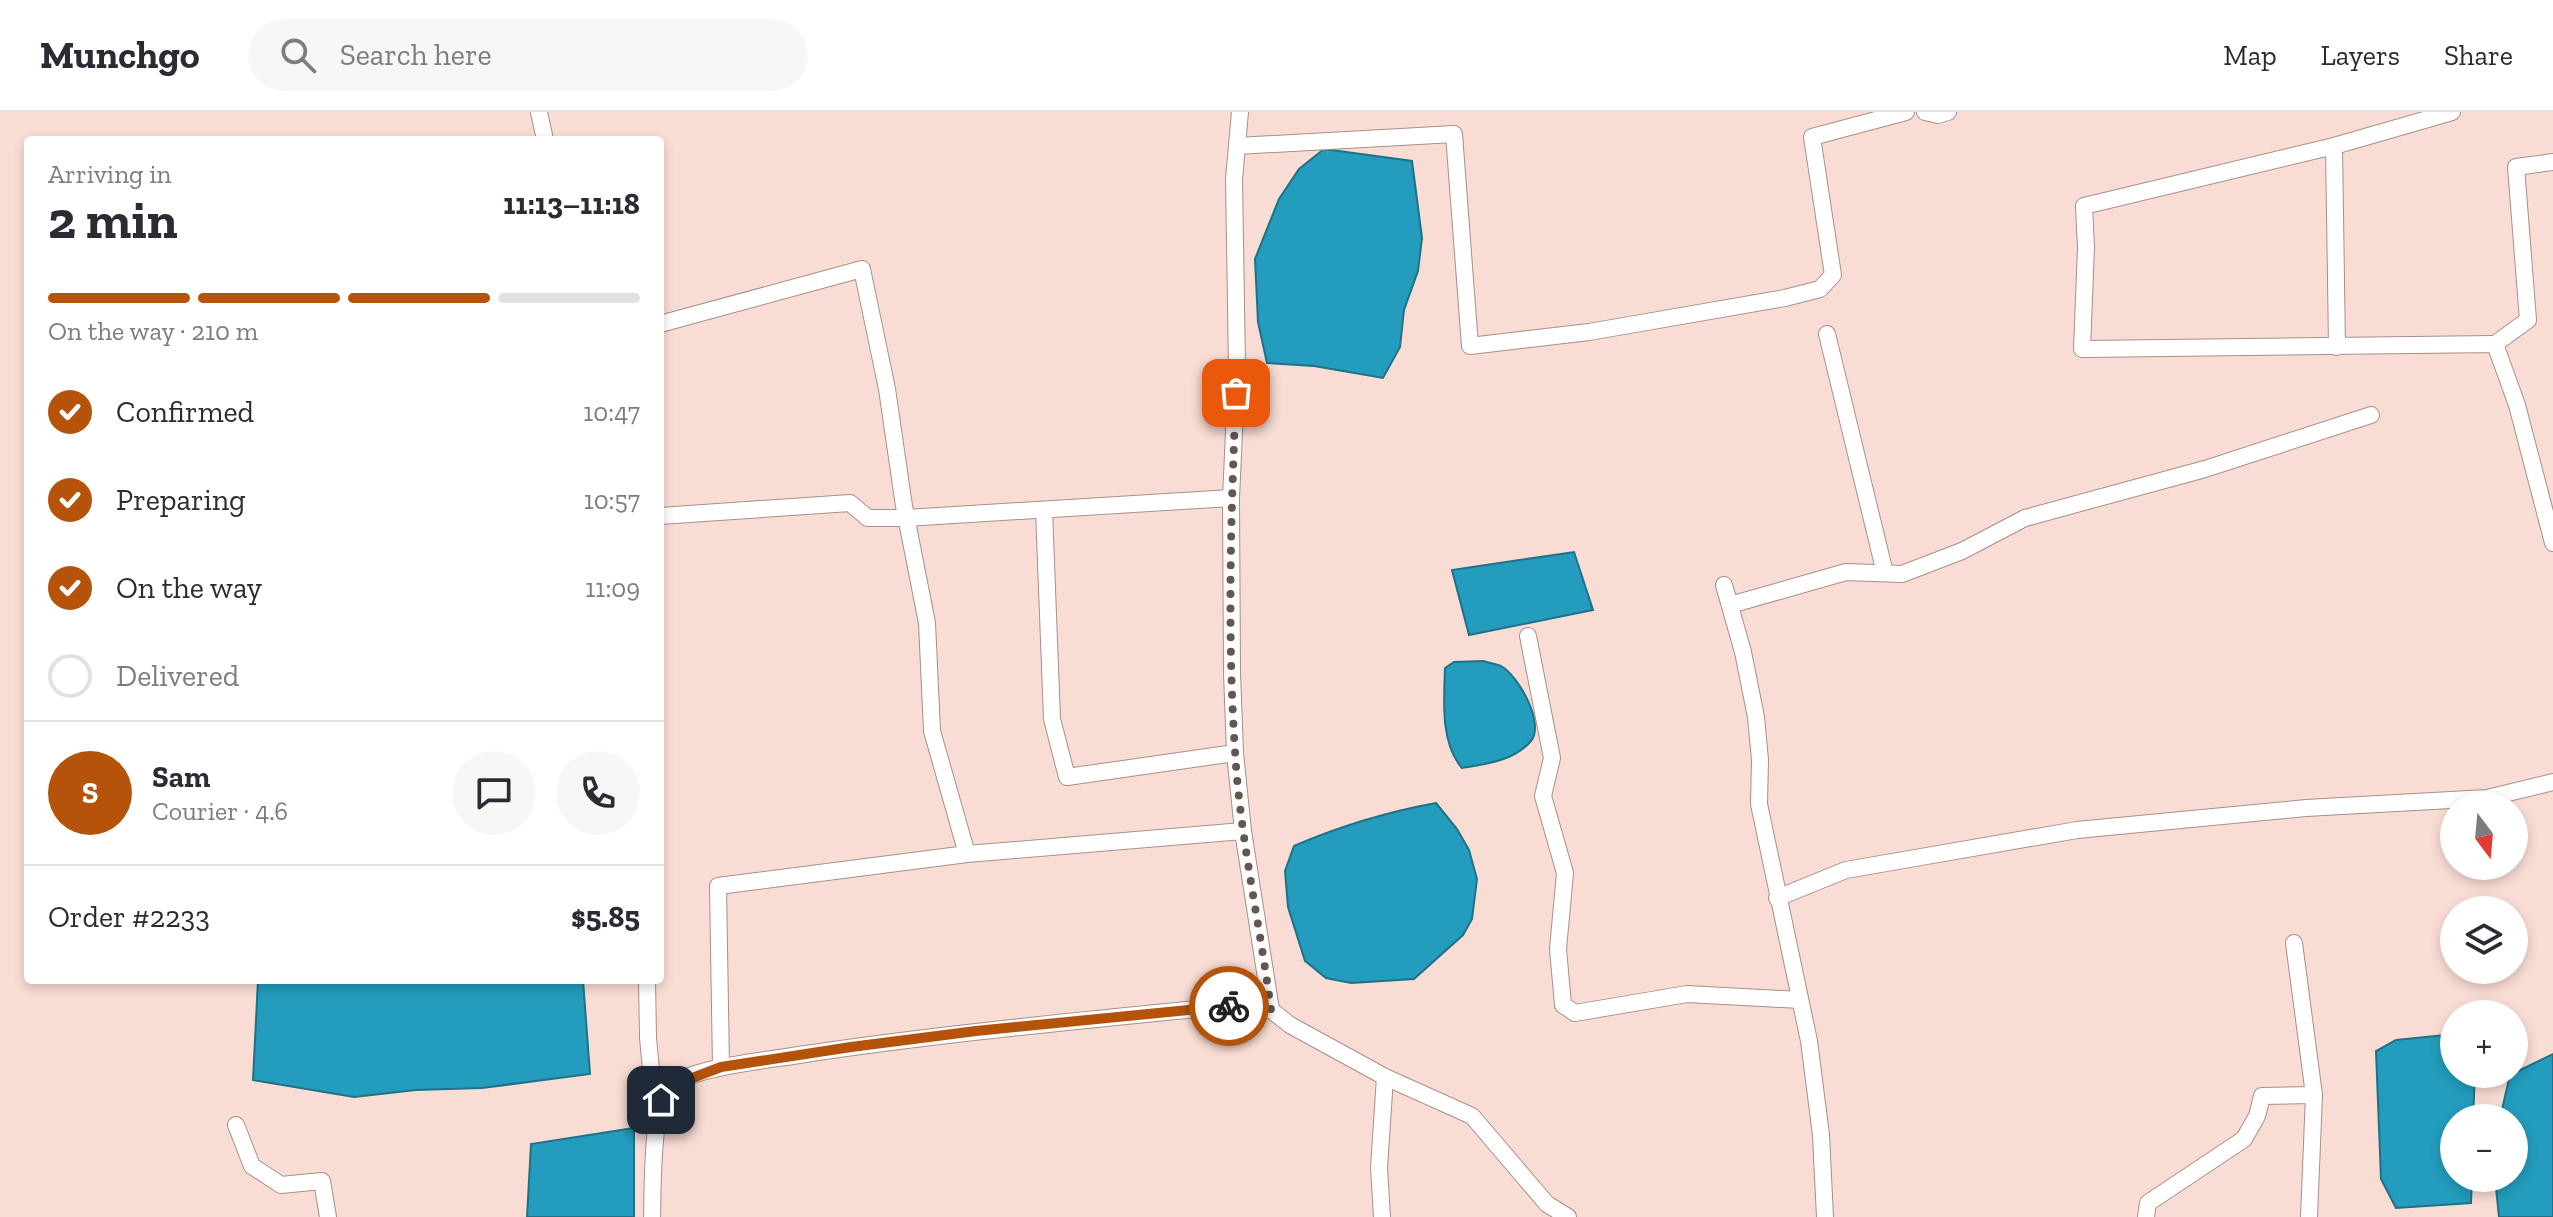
<!DOCTYPE html>
<html lang="en">
<head>
<meta charset="utf-8">
<style>
	body { margin:0; font-family:"Zilla Slab",serif; background:#f7f7f7; color:#2b2b33; height:100vh; display:flex; flex-direction:column; font-size:30px; white-space:nowrap }
	* { box-sizing:border-box; margin:0 }
	p { font-size:26px; color:#7c7c81 }
	.icon { flex:none; width:44px; height:44px; fill:none; stroke:currentColor; stroke-width:2; stroke-linecap:round; stroke-linejoin:round }
	.map { position:relative; flex:1; overflow:hidden }
	.sheet { position:absolute; left:24px; top:24px; width:640px; height:848px; display:flex; flex-direction:column; background:#fff; border-radius:8px; box-shadow:0 4px 12px #0003 }
	.sheet>* { flex:none }
	.needle { width:52px; rotate:164deg }
	.tools { position:absolute; left:2440px; top:680px; display:grid; gap:16px }
	.tools a { display:grid; place-items:center; width:88px; height:88px; border-radius:50%; background:#fff; box-shadow:0 4px 12px #0003; font-size:40px }
	.pin { position:absolute; display:grid; place-items:center; width:68px; height:68px; color:#fff; margin:-34px; border-radius:16px; box-shadow:0 4px 12px #0006 }
	.courier { position:absolute; display:grid; place-items:center; width:80px; height:80px; margin:-40px; border:6px solid #b45309; border-radius:50%; background:#fff; color:#222; box-shadow:0 2px 10px #0007 }
	.summary em { font-style:normal; font-weight:700 }
	.summary div { display:flex; flex-direction:column-reverse }
	.summary { display:flex; align-items:center; justify-content:space-between; height:136px; padding:0 24px }
	h1 { font-size:52px; font-weight:700; line-height:60px }
	.bar { display:grid; grid-template-columns:repeat(4,1fr); gap:12px 8px; align-content:center; height:96px; padding:0 24px }
	.bar i { height:10px; border-radius:6px; background:#e1e1e2 }
	.bar .active { background:#b45309 }
	.bar p { grid-column:span 4 }
	.line { display:flex; align-items:center; gap:20px; padding:0 24px; border-top:2px solid #e1e1e2 }
	.line div { flex:1 }
	.round { display:grid; place-items:center; flex:none; width:84px; height:84px; border-radius:42px; background:#f7f7f7 }
	ol { padding:0 24px; list-style:none }
	li { display:flex; align-items:center; gap:24px; height:88px }
	li p { margin-inline-start:auto }
	li .icon { padding:8px; border-radius:50%; background:#b45309; color:#fff; stroke-width:4 }
	li:last-child { color:#7c7c81 }
	li i { width:44px; height:44px; border:4px solid #e1e1e2; border-radius:50% }
	header { display:flex; align-items:center; gap:48px; box-sizing:border-box; height:112px; padding:0 40px; background:#fff; border-bottom:2px solid #e1e1e2 }
	header strong { font-size:38px }
	nav { display:flex; gap:44px; margin-inline-start:auto; font-size:28px }
	.search { width:560px; height:72px; background:#f7f7f7; display:flex; align-items:center; gap:20px; box-sizing:border-box; padding:0 28px; border-radius:44px; color:#7c7c81; font-size:30px }
	.map>svg:first-child { display:block }
	.water { fill:#239cbd; stroke:#1f7187; stroke-width:2 }
	.lines { fill:none; stroke-linecap:round; stroke-linejoin:round }
	.street-casing { stroke:#a88f88; stroke-width:18 }
	.street { stroke:#fff; stroke-width:16 }
	.done { stroke:#655651; stroke-width:8; stroke-dasharray:0 14.4 }
	.route { stroke:#b45309; stroke-width:10 }
</style>
</head>
<body>
<header>
<strong>Munchgo</strong>
<div class="search"><svg class="icon" aria-label="search" viewBox="0 0 24 24"><circle cx="10" cy="10" r="6"/><path d="M15 15l6 6"/></svg>Search here</div>
<nav><a>Map</a><a>Layers</a><a>Share</a></nav>
</header>
<div class="map">
<svg width="2553" height="1105" viewBox="0 0 2553 1105">
	<rect width="100%" height="100%" fill="#f9ddd5"/>
	<!-- water -->
	<g class="water">
		<path d="M1324,37L1412,49L1422,126L1418,159L1404,198L1400,235L1383,266L1314,254L1267,251L1258,210L1255,147L1279,87L1299,57Z"/>
		<path d="M1574,440L1593,498L1469,523L1452,458Z"/>
		<path d="M1483,549C1489,551 1496,552 1501,554C1519,564 1545,612 1531,629C1514,649 1486,652 1462,656C1440,631 1444,587 1445,556L1454,550Z"/>
		<path d="M1436,691L1457,717L1469,738L1477,767L1472,807L1463,823L1414,867L1351,871L1326,866L1305,849L1288,795L1285,759L1294,734C1340,714 1387,700 1436,691Z"/>
		<path d="M258,868H583L590,962L482,976L416,978L354,985L253,968Z"/>
		<path d="M2454,922V962H2475L2473,1006H2454V1066H2472L2471,1091L2396,1096L2381,1067L2376,939L2396,928Z"/>
		<path d="M2553,942V1105H2499L2495,1066H2514V1006H2500L2510,963Z"/>
		<path d="M634,1016V1105H527L531,1032Z"/>
	</g>
	<g class="lines">
		<defs>
			<g id="street">
				<path d="M539,0L545,28"/>
				<path d="M1240,0L1234,67L1237,255L1231,386L1232,561L1235,641L1243,719L1271,898"/>
				<path d="M1925,0L1938,3L1948,0"/>
				<path d="M1237,34L1454,22L1470,234L1589,220L1785,186L1820,177L1833,163L1812,25L1906,0"/>
				<path d="M2334,34L2452,0"/>
				<path d="M660,212L862,157L887,277L904,394L927,511L932,619L967,742L718,774L721,955"/>
				<path d="M1827,222L1885,461"/>
				<path d="M2495,232L2528,208L2516,55L2553,50"/>
				<path d="M2337,235L2334,34L2084,94L2086,135L2082,237C2220,236 2358,234 2495,232L2517,293L2553,431"/>
				<path d="M1044,398L1052,607L1067,665L1235,641"/>
				<path d="M660,404L850,391L868,406H906L1231,386"/>
				<path d="M1724,473L1743,540L1756,605L1760,648L1759,692L1809,929L1821,1023L1825,1105"/>
				<path d="M1730,493L1846,460L1902,462L1962,439L2025,406L2205,357L2371,303"/>
				<path d="M1528,524L1552,646L1543,684L1565,761L1558,837L1563,893L1575,901L1687,882L1800,888"/>
				<path d="M967,742L1243,719"/>
				<path d="M1777,786L1846,758L2077,718L2306,696L2487,686L2553,670"/>
				<path d="M2294,831L2314,983L2309,1105"/>
				<path d="M647,868L648,926L655,999"/>
				<path d="M236,1013L252,1054L281,1073L322,1069L328,1105"/>
				<path d="M652,1105C653,1079 651,990 670,974C694,955 768,948 799,943C944,921 1090,908 1235,893L1271,898L1290,913L1385,965L1472,1004L1547,1092L1568,1105"/>
				<path d="M1382,1105L1379,1056L1385,965"/>
				<path d="M2146,1105L2148,1091L2244,1027L2257,1004L2262,984L2314,983"/>
			</g>
		</defs>
		<!-- street casing -->
		<use href="#street" class="street-casing"/>
		<!-- street -->
		<use href="#street" class="street"/>
	</g>
	<g class="lines">
		<!-- done -->
		<path class="done" d="M1229,894L1271,898C1260,812 1240,726 1235,639C1227,520 1231,400 1236,281"/>
		<!-- route -->
		<path class="route" d="M661,988L669,975L721,955L851,935L976,919L1229,894"/>
	</g>
</svg>
<div class="tools">
<a><svg class="needle" viewBox="-14 -14 28 28"><path d="M0-13l5 13h-10z" fill="#e53935"/><path d="M0 13l5-13h-10z" fill="#7c7c81"/></svg></a>
<a><svg class="icon" aria-label="layers" viewBox="0 0 24 24"><path d="M12 4l9 5-9 5-9-5zM3 14l9 5 9-5"/></svg></a>
<a>+</a>
<a>−</a>
</div>
<div class="pin" style="left:1236px;top:281px;background:#ea580c"><svg class="icon" aria-label="bag" viewBox="0 0 24 24"><path d="M5 8h14l-1 12H6zM9 8a3 3 0 0 1 6 0"/></svg></div>
<div class="pin" style="left:661px;top:988px;background:#1f2937"><svg class="icon" aria-label="home" viewBox="0 0 24 24"><path d="M3 11l9-7 9 7M6 9v11h12V9"/></svg></div>
<div class="courier" style="left:1229px;top:894px"><svg class="icon" aria-label="bike" viewBox="0 0 24 24"><circle cx="6" cy="16" r="4"/><circle cx="18" cy="16" r="4"/><path d="M6 16l4-8h5l3 8M10 8l3 8H6M13 5h3"/></svg></div>
<section class="sheet">
<div class="summary"><div><h1>2 min</h1><p>Arriving in</p></div><em>11:13–11:18</em></div>
<div class="bar"><i class="active"></i><i class="active"></i><i class="active"></i><i></i><p>On the way · 210 m</p></div>
<ol>
<li><svg class="icon" aria-label="check" viewBox="0 0 24 24"><path d="M5 12l5 5 9-10"/></svg>Confirmed<p>10:47</p></li>
<li><svg class="icon" aria-label="check" viewBox="0 0 24 24"><path d="M5 12l5 5 9-10"/></svg>Preparing<p>10:57</p></li>
<li><svg class="icon" aria-label="check" viewBox="0 0 24 24"><path d="M5 12l5 5 9-10"/></svg>On the way<p>11:09</p></li>
<li><i></i>Delivered</li>
</ol>
<div class="line" style="height:144px"><b class="round" style="background:#b45309;color:#fff">S</b><div><b>Sam</b><p>Courier · 4.6</p></div><a class="round"><svg class="icon" aria-label="chat" viewBox="0 0 24 24"><path d="M4 5h16v11H9l-5 4z"/></svg></a><a class="round"><svg class="icon" aria-label="phone" viewBox="0 0 24 24"><path d="M5 4h4l2 5-3 2q2 4 5 5l2-3 5 2v4C11 20 4 13 5 4z"/></svg></a></div>
<div class="line" style="height:104px"><div>Order #2233</div><b>$5.85</b></div>
</section>
</div>
</body>
</html>
